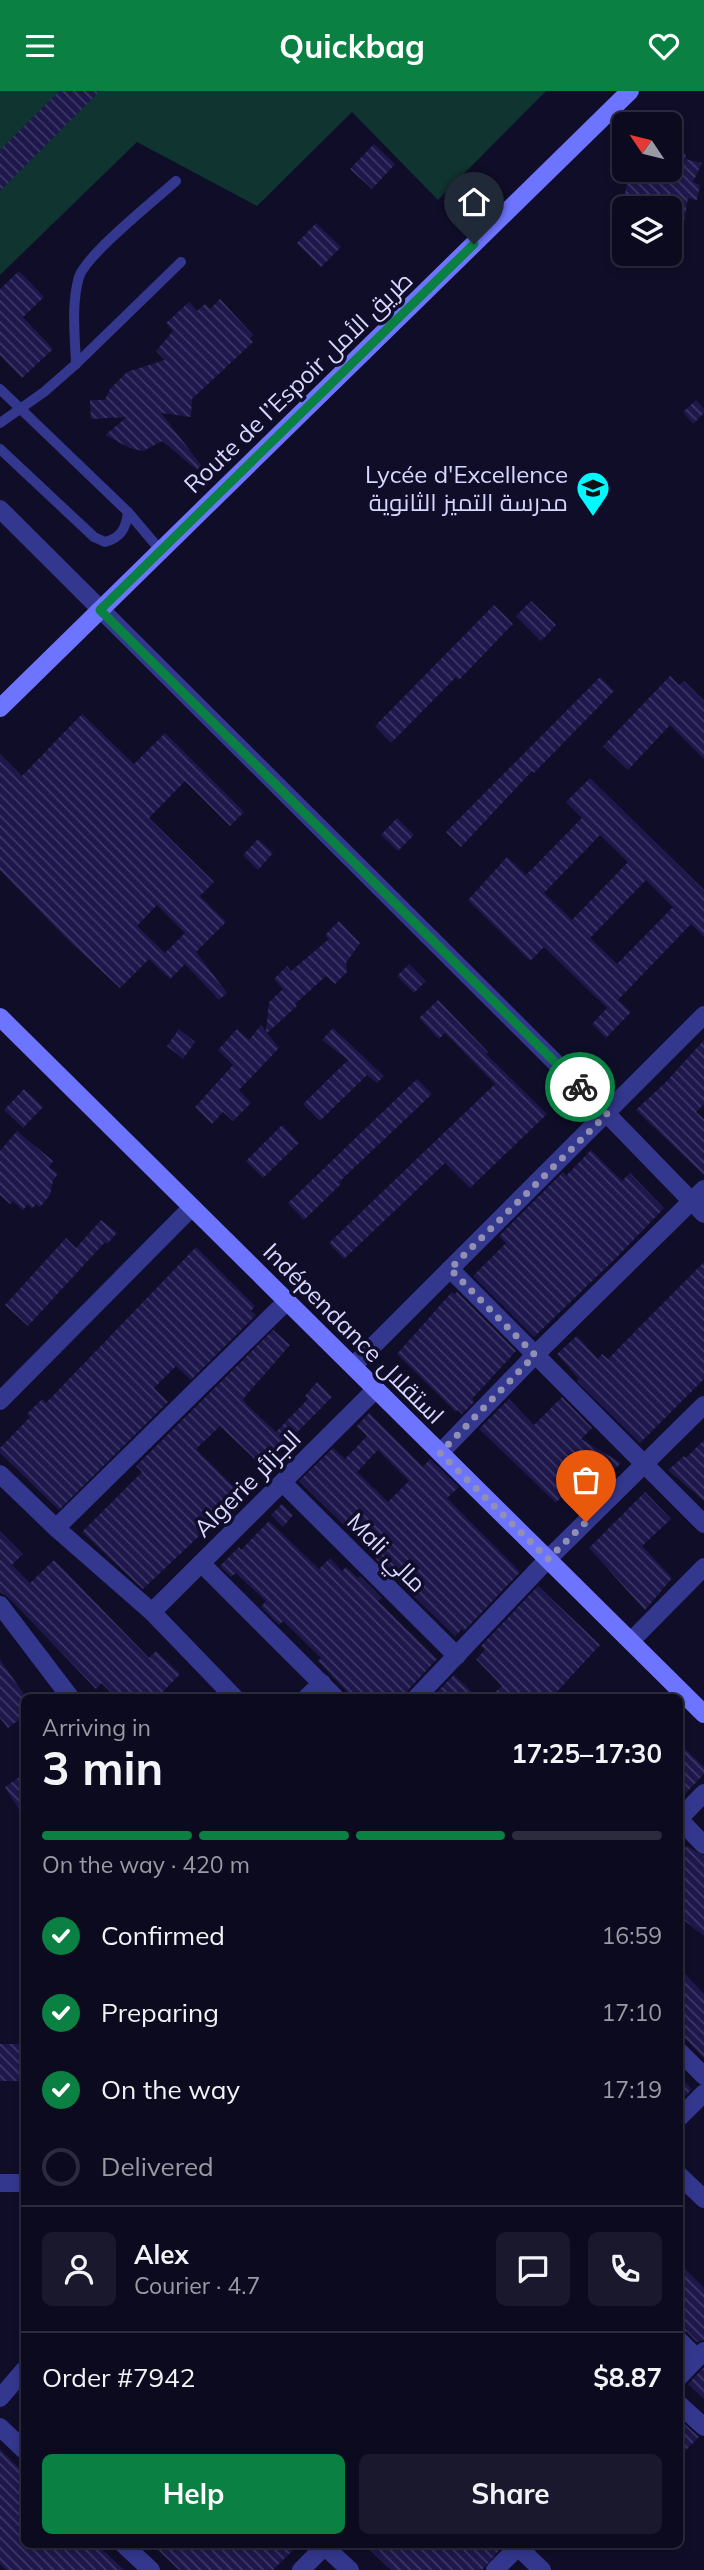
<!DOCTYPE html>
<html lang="en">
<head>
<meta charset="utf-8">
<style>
	body { margin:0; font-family:Mulish,Cairo,sans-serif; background:#1a182c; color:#f1f3f6; height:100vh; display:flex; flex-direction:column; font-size:26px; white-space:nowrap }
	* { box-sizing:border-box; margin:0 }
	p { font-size:23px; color:#9a9aa4 }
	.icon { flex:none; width:38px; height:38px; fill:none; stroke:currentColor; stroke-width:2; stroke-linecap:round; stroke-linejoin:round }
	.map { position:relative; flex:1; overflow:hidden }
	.sheet { position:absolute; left:21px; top:1603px; width:662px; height:854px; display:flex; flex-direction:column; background:#0c0a1f; border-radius:10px; box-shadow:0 4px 10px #0003,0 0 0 2px #2c2b3d }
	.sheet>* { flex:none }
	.needle { width:46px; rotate:305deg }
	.controls { position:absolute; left:612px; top:21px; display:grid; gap:14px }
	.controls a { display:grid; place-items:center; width:70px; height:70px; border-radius:10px; background:#0c0a1f; box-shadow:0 4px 10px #0003,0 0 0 2px #2c2b3d; font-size:35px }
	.pin { position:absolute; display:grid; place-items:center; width:60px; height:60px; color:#fff; margin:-72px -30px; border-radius:50% 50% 50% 0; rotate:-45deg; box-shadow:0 0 7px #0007 }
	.pin .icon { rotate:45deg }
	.courier { position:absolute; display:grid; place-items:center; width:70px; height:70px; margin:-35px; border:5px solid #0b8043; border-radius:50%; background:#fff; color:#222; box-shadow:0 2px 9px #0007 }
	.headline em { font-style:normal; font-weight:700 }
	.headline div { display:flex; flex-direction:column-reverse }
	.headline { display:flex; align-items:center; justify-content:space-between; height:119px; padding:0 21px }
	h1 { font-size:46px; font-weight:700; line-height:52px }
	.bar { display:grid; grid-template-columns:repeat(4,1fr); gap:10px 7px; align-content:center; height:84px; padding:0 21px }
	.bar i { height:9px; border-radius:5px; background:#2c2b3d }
	.bar .selected { background:#0b8043 }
	.bar p { grid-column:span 4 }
	.line { display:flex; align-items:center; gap:18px; padding:0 21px; border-top:2px solid #2c2b3d }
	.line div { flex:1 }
	.round { display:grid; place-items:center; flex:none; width:74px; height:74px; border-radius:10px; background:#1a182c }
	ol { padding:0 21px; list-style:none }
	li { display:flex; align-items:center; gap:21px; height:77px }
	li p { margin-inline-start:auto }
	li .icon { padding:7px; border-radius:50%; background:#0b8043; color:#fff; stroke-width:4 }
	li:last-child { color:#9a9aa4 }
	li i { width:38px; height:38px; border:4px solid #2c2b3d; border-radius:50% }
	.primary-button { display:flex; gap:14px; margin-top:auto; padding:14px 21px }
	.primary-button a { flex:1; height:80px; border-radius:10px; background:#0b8043; color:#fff; font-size:28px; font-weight:700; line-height:80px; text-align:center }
	.primary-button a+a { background:#1a182c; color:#f1f3f6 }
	header { display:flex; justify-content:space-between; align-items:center; height:91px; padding:0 21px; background:#0b8043; color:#fff; font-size:32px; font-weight:700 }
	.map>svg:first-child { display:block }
	.green { fill:#103430 }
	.building { fill:url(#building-back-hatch); fill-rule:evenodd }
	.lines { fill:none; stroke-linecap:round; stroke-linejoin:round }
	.lane { stroke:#33378d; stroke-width:10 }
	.street { stroke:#33378d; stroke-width:18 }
	.secondary { stroke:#6d74ff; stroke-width:18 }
	.done { stroke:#9190b4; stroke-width:7; stroke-dasharray:0 12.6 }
	.route { stroke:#0b8043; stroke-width:9 }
	.labels { text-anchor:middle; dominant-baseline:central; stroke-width:7; stroke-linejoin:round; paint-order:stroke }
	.street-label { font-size:24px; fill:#d7d6ff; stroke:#100d29 }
	.poi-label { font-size:24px; fill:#d7d6ff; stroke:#100d29; text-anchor:end }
</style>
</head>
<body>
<header><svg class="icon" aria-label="menu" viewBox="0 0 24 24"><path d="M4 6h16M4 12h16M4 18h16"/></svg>Quickbag<svg class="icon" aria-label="heart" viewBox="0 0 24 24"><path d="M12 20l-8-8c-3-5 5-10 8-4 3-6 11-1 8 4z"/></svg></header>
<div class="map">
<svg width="704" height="2479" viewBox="0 0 704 2479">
	<defs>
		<pattern id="building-back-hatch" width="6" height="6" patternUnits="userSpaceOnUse" patternTransform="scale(1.75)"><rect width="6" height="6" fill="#1e174c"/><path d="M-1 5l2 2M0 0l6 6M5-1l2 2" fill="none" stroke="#3e3867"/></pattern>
	</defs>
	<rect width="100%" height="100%" fill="#100d29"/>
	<!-- green -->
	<path class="green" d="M0,0H546L438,109L352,21L257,115L137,51L0,184Z"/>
	<!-- building -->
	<g class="building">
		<path d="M59,0H100L0,100V59Z"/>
		<path d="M374,53L395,73L372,98L350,78Z"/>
		<path d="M670,60L686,63L685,68L702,72L693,91L700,94L697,109L688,107L683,137L670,129V117H623L627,90L649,93L651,85L663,87L665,79H670Z"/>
		<path d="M316,132L341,156L321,176L297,152Z"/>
		<path d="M19,180L44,206L23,226L53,258L22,287L0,264V198Z"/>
		<path d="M220,208L253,244L250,248L253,251L192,308L191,326L161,322L201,374L197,379L162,350L143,360L130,357L105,344L127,326L91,328L90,309H105L110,298L127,281L165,269L156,260L173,240L166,232L189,211L197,220L205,213L210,218Z"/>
		<path d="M696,309L704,318V322L693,333L683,321Z"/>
		<path d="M531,510L556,534L541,550L516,525Z"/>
		<path d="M494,514L513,533L459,589L456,586L391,652L375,635Z"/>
		<path d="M670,585L679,594L684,590L704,610V668L670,634L628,679L603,655Z"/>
		<path d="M600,586L614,600L534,682L532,680L461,756L446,741Z"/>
		<path d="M82,623L134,673L165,642L244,721L230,735L185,690L149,727L214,791L200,805L226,831L196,861L227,902L219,909L185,873L170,888L149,868L120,897L65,846L0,779V663L22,685ZM157,814L185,842L165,862L137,835Z"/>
		<path d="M590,687L704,799V846L691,833L618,909L631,921L606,947L592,933L607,917L544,856L530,870L468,809L507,766L526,784L582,727L566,711ZM600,744L628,771L572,829L544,802ZM646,789L673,816L617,873L590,847Z"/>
		<path d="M397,727L414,744L398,760L381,744Z"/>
		<path d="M258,748L273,762L258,779L243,764Z"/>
		<path d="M339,830L360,852L346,872L347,881L335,893L326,885L295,913L297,915L267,942L279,957L239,999L251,1012L233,1030L223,1021L212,1033L195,1016L233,974L218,959L237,938L249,949L261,934L266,940L269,911L283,898L274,888L287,875L291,880L329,848L325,844Z"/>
		<path d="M409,873L426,890L414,902L397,885Z"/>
		<path d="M438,909L488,961L486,963L547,1023L470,1097L445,1072L344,1168L329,1152L495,993L445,942L439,948L419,927Z"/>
		<path d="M333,937L384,985L377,992L367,984L320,1030L303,1013L348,969L322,949Z"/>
		<path d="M179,938L195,951L183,968L167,955Z"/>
		<path d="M704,949V1013L696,1021L704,1028V1084L636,1019L666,991Z"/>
		<path d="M417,988L432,1003L339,1091L341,1093L304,1129L288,1112Z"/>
		<path d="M24,998L43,1016L23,1037L4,1019Z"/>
		<path d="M282,1034L299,1052L263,1087L246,1070Z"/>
		<path d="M17,1040L53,1070L49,1076L58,1083L53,1089L50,1104L40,1116L36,1113L32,1118L28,1113L23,1119L13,1110L10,1113L0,1104V1060Z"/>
		<path d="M591,1059L622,1090L630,1082L664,1117L617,1166L534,1246L473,1185L506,1152L499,1145L563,1081L566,1085Z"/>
		<path d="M101,1129L117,1142L107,1153L105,1151L28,1235L5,1214L66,1147L76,1157Z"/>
		<path d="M196,1156L255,1215L251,1220L256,1224L191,1289L176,1275L154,1297L168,1311L59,1419L0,1362V1357L30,1326L27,1323L42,1308L46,1312Z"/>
		<path d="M704,1171V1288L640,1352L577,1290L579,1288L557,1263L577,1245L598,1268L602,1263L608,1268Z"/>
		<path d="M452,1201L455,1203L457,1201L516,1260L472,1308L474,1311L462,1323L458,1319L456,1321L397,1263Z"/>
		<path d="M273,1239L290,1254L243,1308L248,1315L276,1341L308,1308L305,1305L317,1291L332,1306L263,1376L220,1335L196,1358L238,1400L212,1427L215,1430L143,1498L82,1441L142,1381L136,1375Z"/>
		<path d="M562,1306L592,1337L581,1348L621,1372L595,1399L589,1393L570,1415L561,1406L556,1412L479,1338L509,1308L534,1334Z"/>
		<path d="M369,1322L423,1376L430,1368L459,1396L447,1407L520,1481L464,1540L462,1538L455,1545L376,1468L374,1465L377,1462L352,1438L350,1440L299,1390L333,1357L345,1368L367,1345L357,1335ZM378,1359L409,1390L388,1411L357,1381Z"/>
		<path d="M704,1349V1410L668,1379L684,1365L686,1367Z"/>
		<path d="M645,1401L671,1428L642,1455L672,1487L645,1519L589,1457Z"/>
		<path d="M282,1413L293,1424L283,1436L271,1424Z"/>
		<path d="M269,1430L319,1478L330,1467L342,1480L346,1476L358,1487L360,1485L382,1507L378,1510L437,1568L409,1598L406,1606H352L318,1570L321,1567L283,1530L279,1534L261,1516L266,1510L236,1482L231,1486L220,1475L239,1456L241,1459Z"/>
		<path d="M0,1440L23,1463L12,1474L30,1492L54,1469L149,1567L156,1560L180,1583L158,1606H116L101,1592L96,1598L9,1507L0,1501Z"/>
		<path d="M538,1495L600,1554L552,1606H490L502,1595L476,1568L485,1559L481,1555Z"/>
		<path d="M0,1569L24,1603V1625L8,1637L0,1627Z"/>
		<path d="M454,1584L477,1606H432Z"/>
		<path d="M679,1652L704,1676V1683L679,1709Z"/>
		<path d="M24,1683V1727L5,1696Z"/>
		<path d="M687,1755L704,1765V1845L679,1825V1763Z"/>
		<path d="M679,1877L704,1903V1967L679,1941Z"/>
		<rect x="0" y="1953" width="24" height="37"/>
		<path d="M679,1985L692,1998L679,2011Z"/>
		<path d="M679,2172L704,2197V2249L697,2251L687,2241L679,2238Z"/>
		<path d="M704,2276V2308L688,2293Z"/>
		<path d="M679,2328L699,2346L679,2366Z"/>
		<path d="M0,2358L24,2382V2454H98L124,2479H6L0,2473Z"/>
		<path d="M153,2454H298L273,2479H179Z"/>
		<path d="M365,2454H504L482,2479H391Z"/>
	</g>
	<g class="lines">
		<!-- lane -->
		<g class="lane">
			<path d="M76,273C75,246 71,213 79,186C86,164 156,108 176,90"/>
			<path d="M0,298L128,421C126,437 121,447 105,451L94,446L0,358"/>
			<path d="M0,332L44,301L76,273L181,171"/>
			<path d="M128,421L161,460"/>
		</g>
		<!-- street -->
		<g class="street">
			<path d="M0,418L607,1023L704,1123"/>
			<path d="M450,1178L704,1433"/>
			<path d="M353,1275L704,924"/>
			<path d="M0,1310L192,1116"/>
			<path d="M440,1362L535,1264L704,1098"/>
			<path d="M0,1383L56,1437L152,1521L234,1606"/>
			<path d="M283,1392L457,1565"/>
			<path d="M56,1437L287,1210"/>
			<path d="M201,1472L335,1606"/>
			<path d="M0,1514L70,1606"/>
			<path d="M152,1521L376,1298"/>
			<path d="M631,1550L704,1476"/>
			<path d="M307,1606L322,1592"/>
			<path d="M417,1606L548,1468L704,1314"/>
			<path d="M679,1728L704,1754"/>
			<path d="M679,1728L704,1702"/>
			<path d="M679,1960L704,1985"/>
			<path d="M679,2027L704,2002"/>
			<path d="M679,2084L704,2108"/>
			<path d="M0,2092H24"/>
			<path d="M679,2249L697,2267"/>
			<path d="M679,2286L704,2260"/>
			<path d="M0,2307L24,2279"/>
			<path d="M679,2313L704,2336"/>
			<path d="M0,2336L24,2359"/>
			<path d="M124,2454L151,2479"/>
			<path d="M323,2454L350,2479"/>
			<path d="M516,2454L542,2479"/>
			<path d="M301,2479L325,2455"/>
			<path d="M495,2479L520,2454"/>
		</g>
		<!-- secondary -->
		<g class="secondary">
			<path d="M0,617L630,0"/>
			<path d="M0,926L704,1623"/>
		</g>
	</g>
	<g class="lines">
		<!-- done -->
		<path class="done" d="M580,996L607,1023L450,1178L535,1264L440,1362L548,1468L586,1431"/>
		<!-- route -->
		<path class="route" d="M474,153L100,519L580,996"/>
	</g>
	<!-- icons -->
	<defs>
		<symbol id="school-pin" viewBox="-11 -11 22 30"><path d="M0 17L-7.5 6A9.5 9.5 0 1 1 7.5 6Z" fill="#02f8ff" stroke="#100d29"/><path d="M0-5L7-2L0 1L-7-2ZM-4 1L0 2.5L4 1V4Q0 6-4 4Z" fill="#111"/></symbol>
	</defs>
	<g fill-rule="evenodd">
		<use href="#school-pin" x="574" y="378" width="38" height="52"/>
	</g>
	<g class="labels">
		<!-- street labels -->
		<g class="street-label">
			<text transform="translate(298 291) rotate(-44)">Route de l’Espoir طريق الأمل</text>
			<text transform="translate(354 1242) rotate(45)">Indépendance استقلال</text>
			<text transform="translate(247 1392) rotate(-45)">Algerie الجزائر</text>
			<text transform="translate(387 1461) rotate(45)">Mali مالي</text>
		</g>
		<!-- poi labels -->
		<g class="poi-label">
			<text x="568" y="383">Lycée d'Excellence<tspan x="568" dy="28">مدرسة التميز الثانوية</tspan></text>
		</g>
	</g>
</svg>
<div class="controls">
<a><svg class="needle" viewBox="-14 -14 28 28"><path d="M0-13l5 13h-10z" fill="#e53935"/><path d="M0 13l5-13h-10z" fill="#9a9aa4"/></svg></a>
<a><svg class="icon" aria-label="layers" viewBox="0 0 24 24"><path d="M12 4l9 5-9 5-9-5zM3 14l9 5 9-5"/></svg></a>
</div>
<div class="pin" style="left:586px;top:1431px;background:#ea580c"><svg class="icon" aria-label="bag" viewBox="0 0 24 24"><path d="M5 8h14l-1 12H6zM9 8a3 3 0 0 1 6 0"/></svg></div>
<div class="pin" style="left:474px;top:153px;background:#1f2937"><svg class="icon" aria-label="home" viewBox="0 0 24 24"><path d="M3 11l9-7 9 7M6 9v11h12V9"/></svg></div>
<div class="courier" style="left:580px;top:996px"><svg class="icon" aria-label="bike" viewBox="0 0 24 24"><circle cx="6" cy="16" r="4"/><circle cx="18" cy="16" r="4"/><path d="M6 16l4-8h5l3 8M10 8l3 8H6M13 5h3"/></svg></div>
<section class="sheet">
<div class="headline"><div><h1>3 min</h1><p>Arriving in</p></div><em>17:25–17:30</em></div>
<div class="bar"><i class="selected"></i><i class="selected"></i><i class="selected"></i><i></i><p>On the way · 420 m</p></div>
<ol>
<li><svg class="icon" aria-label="check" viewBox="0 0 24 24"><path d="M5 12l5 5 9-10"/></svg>Confirmed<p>16:59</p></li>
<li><svg class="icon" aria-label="check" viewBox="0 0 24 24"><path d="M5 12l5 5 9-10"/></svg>Preparing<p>17:10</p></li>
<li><svg class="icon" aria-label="check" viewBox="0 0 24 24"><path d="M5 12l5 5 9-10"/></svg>On the way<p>17:19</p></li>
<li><i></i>Delivered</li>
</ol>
<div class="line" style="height:126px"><a class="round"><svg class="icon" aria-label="person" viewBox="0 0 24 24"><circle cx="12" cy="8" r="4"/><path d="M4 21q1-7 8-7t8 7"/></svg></a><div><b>Alex</b><p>Courier · 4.7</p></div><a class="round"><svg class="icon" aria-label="chat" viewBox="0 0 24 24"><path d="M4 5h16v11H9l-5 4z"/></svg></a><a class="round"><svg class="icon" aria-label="phone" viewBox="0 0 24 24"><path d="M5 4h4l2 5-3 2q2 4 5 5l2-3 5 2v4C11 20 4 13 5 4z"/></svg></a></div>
<div class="line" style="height:91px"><div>Order #7942</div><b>$8.87</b></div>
<div class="primary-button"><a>Help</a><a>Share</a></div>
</section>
</div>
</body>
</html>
